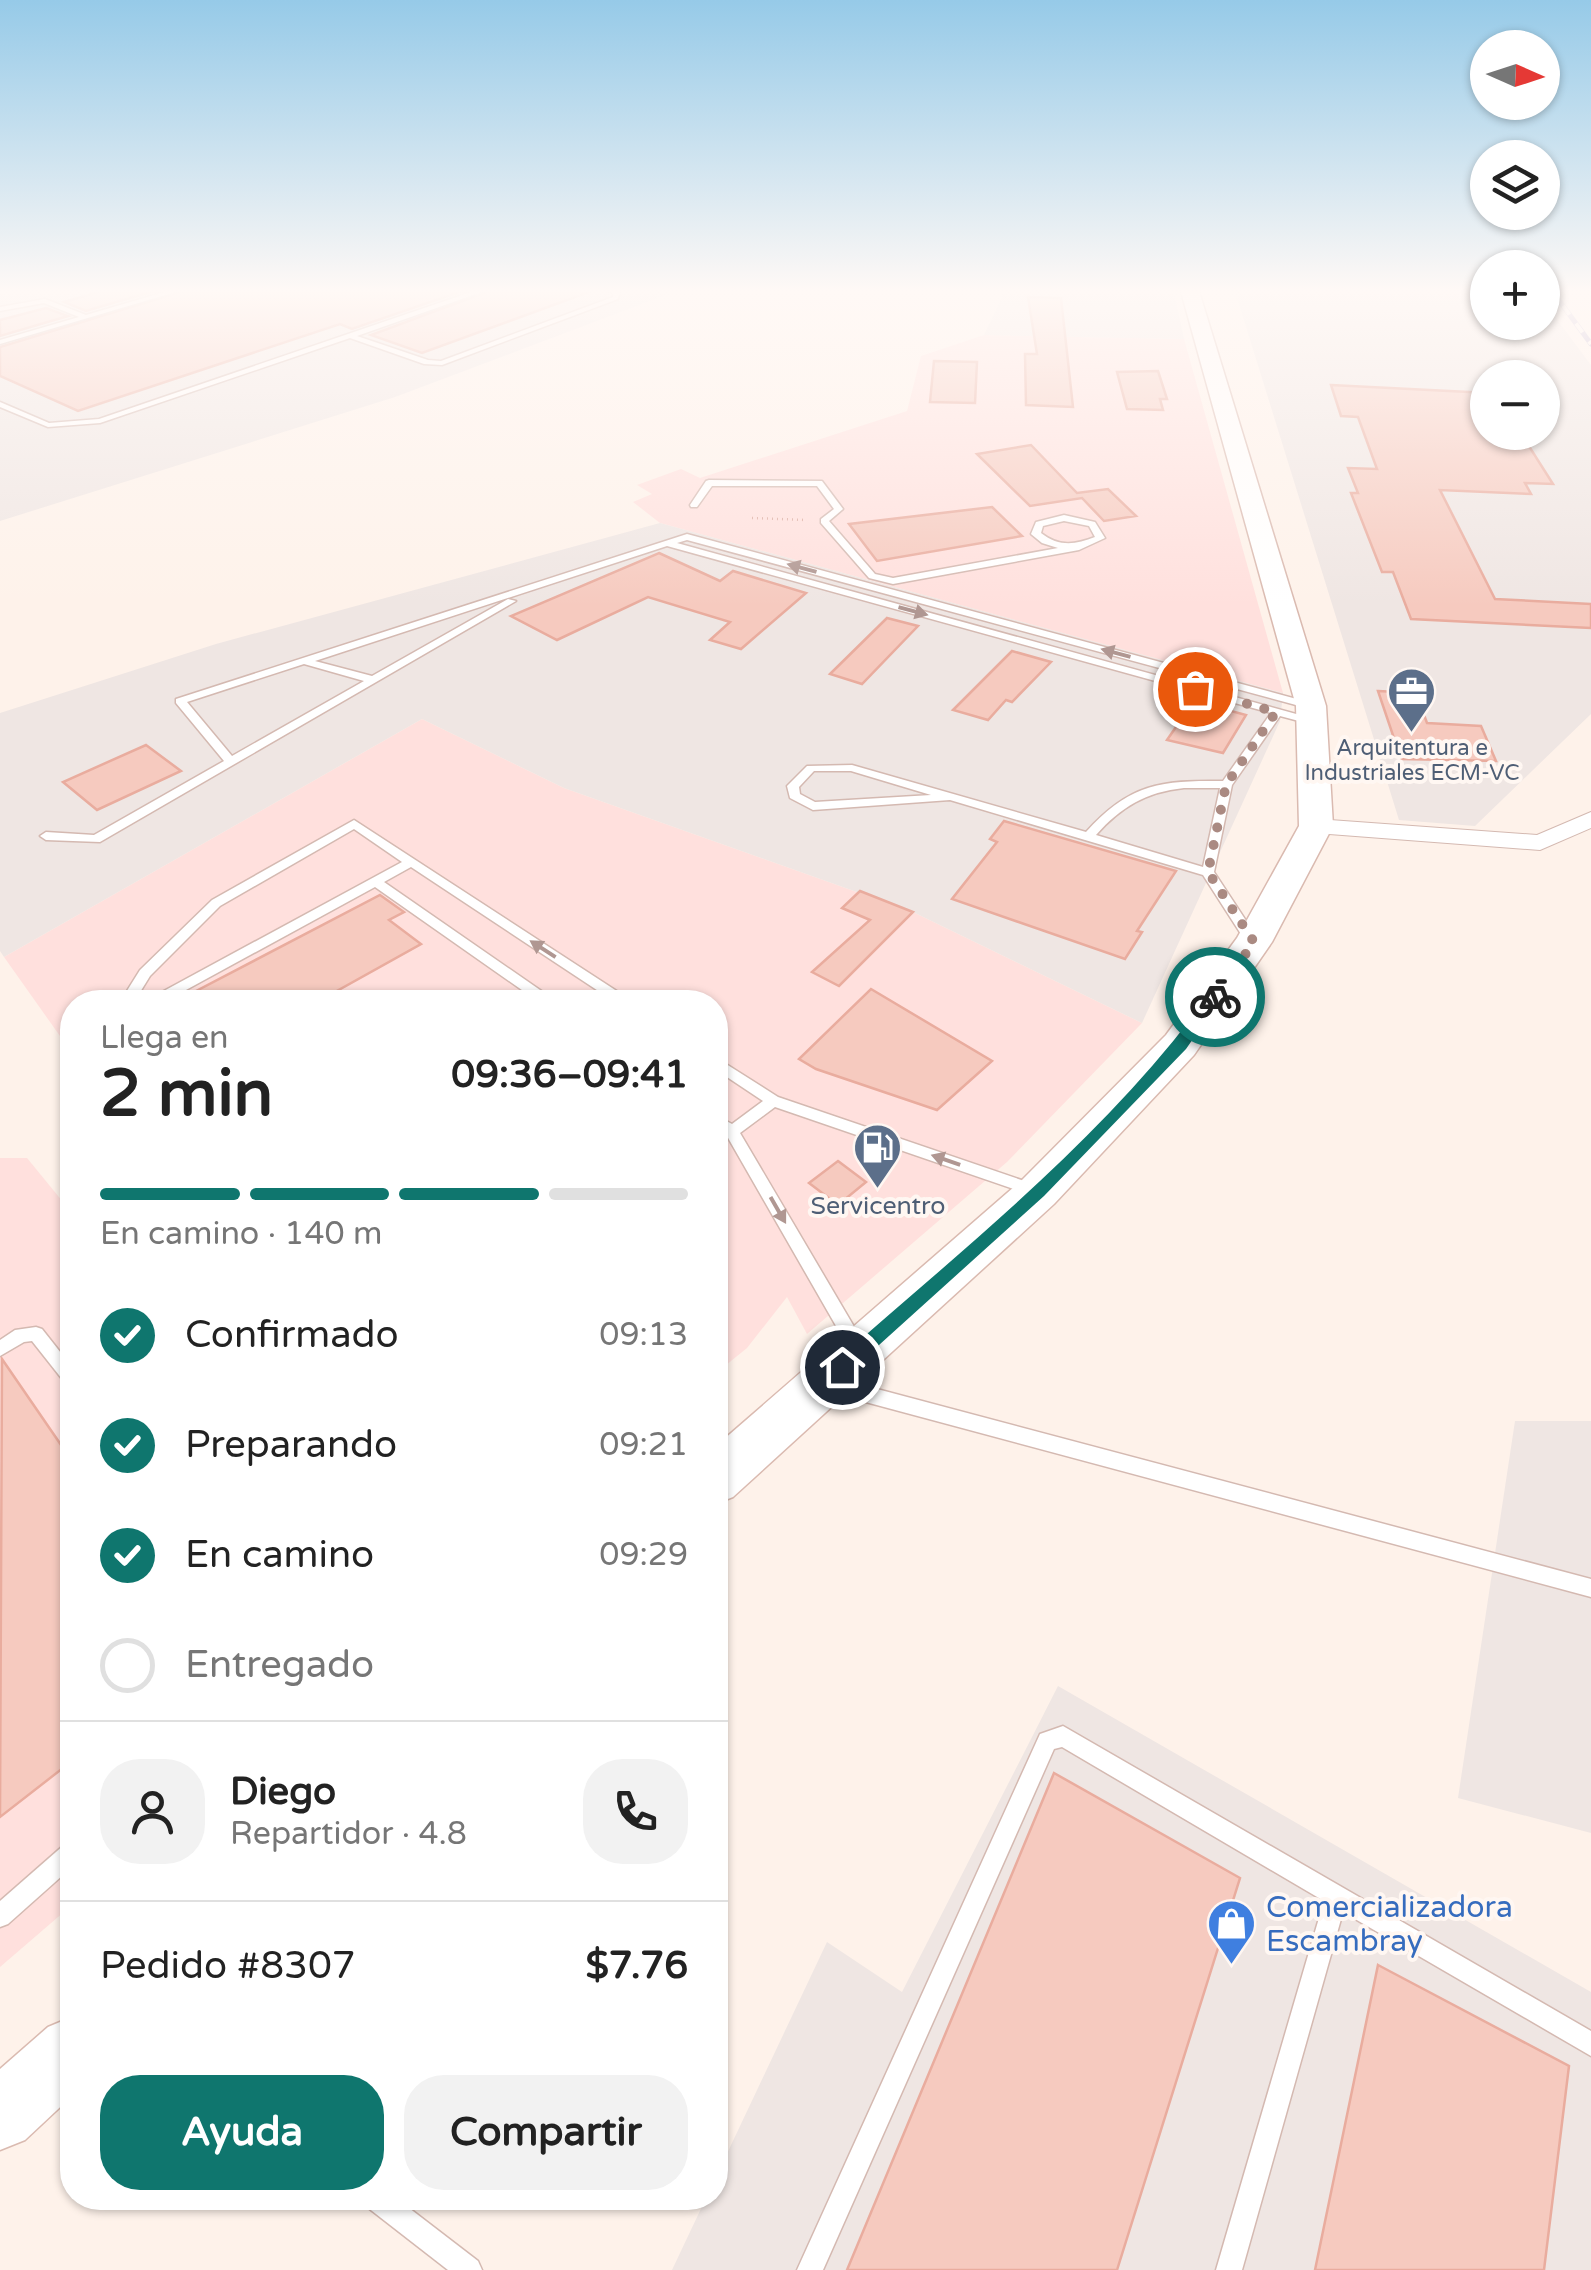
<!DOCTYPE html>
<html lang="es">
<head>
<meta charset="utf-8">
<style>
	body { margin:0; font-family:"Varela Round",sans-serif; background:#f2f2f2; color:#222; height:100vh; display:flex; flex-direction:column; font-size:38px; white-space:nowrap }
	* { box-sizing:border-box; margin:0 }
	p { font-size:32px; color:#767676 }
	.icon { flex:none; width:55px; height:55px; fill:none; stroke:currentColor; stroke-width:2; stroke-linecap:round; stroke-linejoin:round }
	.map { position:relative; flex:1; overflow:hidden }
	.panel { position:absolute; left:60px; top:990px; width:668px; height:1220px; display:flex; flex-direction:column; background:#fff; border-radius:40px; box-shadow:0 2px 8px #0004 }
	.panel>* { flex:none }
	.needle { width:65px; rotate:93deg }
	.tools { position:absolute; left:1470px; top:30px; display:grid; gap:20px }
	.tools a { display:grid; place-items:center; width:90px; height:90px; border-radius:50%; background:#fff; box-shadow:0 2px 8px #0004; font-size:50px }
	.pin { position:absolute; display:grid; place-items:center; width:85px; height:85px; color:#fff; margin:-42px; border:5px solid #fff; border-radius:50%; box-shadow:0 2px 10px #0007 }
	.courier { position:absolute; display:grid; place-items:center; width:100px; height:100px; margin:-50px; border:8px solid #0f766e; border-radius:50%; background:#fff; color:#222; box-shadow:0 2px 12px #0007 }
	.summary em { font-style:normal; font-weight:800 }
	.summary div { display:flex; flex-direction:column-reverse }
	.summary { display:flex; align-items:center; justify-content:space-between; height:170px; padding:0 40px }
	h1 { font-size:65px; font-weight:800; line-height:75px }
	.bar { display:grid; grid-template-columns:repeat(4,1fr); gap:15px 10px; align-content:center; height:120px; padding:0 40px }
	.bar i { height:12px; border-radius:8px; background:#e0e0e0 }
	.bar .on { background:#0f766e }
	.bar p { grid-column:span 4 }
	.line { display:flex; align-items:center; gap:25px; padding:0 40px; border-top:2px solid #e0e0e0 }
	.line div { flex:1 }
	.round { display:grid; place-items:center; flex:none; width:105px; height:105px; border-radius:40px; background:#f2f2f2 }
	ol { padding:0 40px; list-style:none }
	li { display:flex; align-items:center; gap:30px; height:110px }
	li p { margin-inline-start:auto }
	li .icon { padding:10px; border-radius:50%; background:#0f766e; color:#fff; stroke-width:4 }
	li:last-child { color:#767676 }
	li i { width:55px; height:55px; border:5px solid #e0e0e0; border-radius:50% }
	.action { display:flex; gap:20px; margin-top:auto; padding:20px 40px }
	.action a { flex:1; height:115px; border-radius:40px; background:#0f766e; color:#fff; font-size:40px; font-weight:800; line-height:115px; text-align:center }
	.action a+a { background:#f2f2f2; color:#222 }
	.map>svg:first-child { display:block }
	.commercial { fill:#ffe0dd }
	.industrial { fill:#efe6e3; fill-rule:evenodd }
	.building { fill:#f6cabf; stroke:#e9ac9e; stroke-width:2.5 }
	.lines { fill:none; stroke-linecap:round; stroke-linejoin:round }
	.lane-casing { stroke:#d4b9b1; stroke-width:3 }
	.street-casing { stroke:#d4b9b1; stroke-width:2 }
	.secondary-casing { stroke:#dabab0; stroke-width:3 }
	.path { stroke:#dcaca1; stroke-width:2.5; stroke-dasharray:1 4; stroke-linecap:butt }
	.lane { fill:#fff; fill-rule:evenodd }
	.street { fill:#fff; fill-rule:evenodd }
	.secondary { fill:#fff; fill-rule:evenodd }
	.rail-casing { stroke:#b2a5ca; stroke-width:5 }
	.rail { stroke:#fff7f2; stroke-width:4; stroke-dasharray:11; stroke-linecap:butt }
	.oneway { fill:#b09792 }
	.route { fill:#0f766e }
	.done { stroke:#aa8a82; stroke-width:10; stroke-dasharray:0 18 }
	.labels { text-anchor:middle; dominant-baseline:central; stroke-width:8; stroke-linejoin:round; paint-order:stroke }
	.far-service-label { font-size:22px; fill:#4e5e75; stroke:#fff7f2 }
	.service-label { font-size:25px; fill:#4e5e75; stroke:#fff7f2 }
	.near-shop-label { font-size:30px; fill:#366cbe; stroke:#fff7f2; text-anchor:start }
</style>
</head>
<body>
<div class="map">
<svg width="1591" height="2270" viewBox="0 0 1591 2270">
	<rect width="100%" height="100%" fill="#fef2ea"/>
	<!-- commercial -->
	<g class="commercial">
		<path d="M984,335L1184,339L1283,693L660,523L633,502L652,494L637,485L681,469L700,478L907,411L921,356Z"/>
		<path d="M422,719L564,788L913,912L1142,1023L1007,1162L807,1334L787,1297L747,1348L715,1374V1002H72V1053L4,957Z"/>
		<path d="M0,1158H27L72,1213V1905L0,1967Z"/>
	</g>
	<!-- industrial -->
	<g class="industrial">
		<path d="M0,288H684L395,397L0,521Z"/>
		<path d="M998,288H1173L1184,339L984,335L1005,291Z"/>
		<path d="M1234,288H1487L1488,322H1542L1543,301L1591,365V714L1475,826L1399,820ZM1488,378H1542V432H1488Z"/>
		<path d="M660,523L1283,693L1280,721L1142,1023L913,912L564,788L422,719L4,957L0,951V713L216,644Z"/>
		<path d="M1515,1421H1591V1833L1458,1798Z"/>
		<path d="M1058,1686L1591,1992V2270H672L706,2198H715V2179L827,1942L902,1992Z"/>
	</g>
	<!-- building -->
	<g class="building">
		<path d="M112,288H164L86,311L64,302Z"/>
		<path d="M193,288H471L352,329L340,324L78,411L0,376V347Z"/>
		<path d="M497,288H592V291L422,353L371,335Z"/>
		<path d="M1028,297L1061,298L1073,407L1026,405L1025,354H1037Z"/>
		<path d="M46,308L68,316L0,336V320Z"/>
		<path d="M934,361L977,362L975,403L930,402Z"/>
		<path d="M1158,371L1167,399H1160L1163,410L1127,409L1117,372Z"/>
		<path d="M1331,385L1488,393V432H1520L1553,484L1525,483L1531,494L1440,490L1495,599L1591,604V628L1411,619L1393,572H1382L1351,493H1358L1348,468L1377,469L1358,417L1341,416Z"/>
		<path d="M1031,445L1077,493L1108,489L1136,516L1104,521L1082,498L1030,506L977,454Z"/>
		<path d="M992,507L1022,536L877,561L849,524Z"/>
		<path d="M659,553L720,581L733,571L806,593L741,649L710,640L730,622L648,597L557,640L511,616Z"/>
		<path d="M887,618L918,626L862,684L830,674Z"/>
		<path d="M1012,651L1051,662L1012,702L1006,700L988,720L953,710Z"/>
		<path d="M1378,691L1416,693L1427,723L1481,726L1496,761L1401,759Z"/>
		<path d="M1194,701L1246,715L1223,753L1167,740Z"/>
		<path d="M146,745L181,771L97,810L63,782Z"/>
		<path d="M1004,821L1176,871L1137,931L1142,932L1125,959L952,899L997,842L990,839Z"/>
		<path d="M860,891L913,912L839,986L812,972L870,920L842,908Z"/>
		<path d="M380,895L404,912L389,920L421,944L317,1002H175Z"/>
		<path d="M871,989L992,1061L937,1110L816,1069L799,1059Z"/>
		<path d="M838,1161L866,1182L838,1205L809,1183Z"/>
		<path d="M2,1359L72,1461V1761L0,1817Z"/>
		<path d="M1054,1773L1240,1878L1117,2270H847Z"/>
		<path d="M1378,1965L1569,2066L1544,2270H1315Z"/>
	</g>
	<g class="lines">
		<defs>
			<g id="lane">
				<path d="M178,288H189L0,344V340L79,317L44,303L0,311V307L45,299L86,315Z"/>
				<path d="M483,288H493L357,336L428,360L441,361L613,297V293L601,288H612L620,292L618,299L442,365L424,364L350,338L100,423L48,427L0,407V402L49,423L99,419Z"/>
				<path d="M709,480L822,481L843,509L829,521L875,574L893,578L1058,548L1042,543L1031,534L1036,522L1064,515L1095,522L1105,538L1079,550L893,584L869,578L821,523V519L834,509L817,486H712L697,507H691L690,505L706,481ZM1064,521L1089,526L1095,537C1075,545 1059,547 1041,533L1043,526Z"/>
				<path d="M687,534L1315,704V708H1307L687,540L677,543L1318,720L1319,722L1314,725L1280,716L1232,785L1214,872L1260,942L1258,945H1248L1203,875L950,800L813,810L790,798L787,786L807,766L852,765L1086,832C1129,784 1160,780 1223,781L1271,713L667,546L315,661L372,676L508,599L516,601L100,842L46,840L40,836L46,832L94,835L224,761L176,703V699ZM304,664L364,681L232,756L187,702ZM814,771H851L931,795L815,802L800,794L799,787ZM1184,788H1220L1203,867L1096,835C1121,807 1146,792 1184,788Z"/>
				<path d="M354,820L629,999L631,1002H615L411,867L384,882L553,999L555,1002H539L375,887L164,1002H147L149,999L402,862L354,829L220,906L150,976L134,1002H120L140,970L212,900Z"/>
				<path d="M715,1057L778,1097L1039,1186L1042,1190L1039,1194L1034,1196L775,1107L740,1133L866,1347L863,1352L857,1354L851,1352L727,1136L715,1128V1115L732,1124L763,1101L715,1069Z"/>
				<path d="M36,1327L42,1329L72,1367V1386L66,1384L32,1341L24,1342L0,1356V1340L15,1330Z"/>
				<path d="M832,1377L1591,1579V1597L832,1393L826,1390L823,1385L826,1380Z"/>
				<path d="M1063,1726L1591,2031V2056L1343,1912L1242,2270H1216L1324,1901L1062,1747L1054,1749L823,2270H797L1040,1734Z"/>
				<path d="M72,1842V1867L8,1924L0,1927V1901L64,1845Z"/>
				<path d="M363,2198H396L478,2261L482,2270H448L367,2207Z"/>
			</g>
			<path id="street" d="M1591,812V828L1540,850L1316,833L1304,826L1316,819L1537,835Z"/>
			<g id="secondary">
				<path d="M1180,288H1198L1326,706L1333,826L1272,942L1194,1055L1054,1204L733,1497L715,1504V1447L1022,1180L1166,1035L1237,938L1299,826L1296,706Z"/>
				<path d="M72,2017V2096L25,2140L0,2150V2069L48,2027Z"/>
			</g>
		</defs>
		<!-- lane casing -->
		<use href="#lane" class="lane-casing"/>
		<!-- street casing -->
		<use href="#street" class="street-casing"/>
		<!-- secondary casing -->
		<use href="#secondary" class="secondary-casing"/>
		<!-- path -->
		<path class="path" d="M752,518L806,520"/>
		<!-- lane -->
		<use href="#lane" class="lane"/>
		<!-- street -->
		<use href="#street" class="street"/>
		<!-- secondary -->
		<use href="#secondary" class="secondary"/>
		<defs>
			<path id="rail" d="M1550,288L1591,344"/>
		</defs>
		<!-- rail casing -->
		<use href="#rail" class="rail-casing"/>
		<!-- rail -->
		<use href="#rail" class="rail"/>
	</g>
	<!-- one-way arrows -->
	<defs><path id="oneway-solid" d="M-6-.8H1V-3.2L6.5 0L1 3.2V.8H-6Z" transform="scale(2.5)"/></defs>
	<g class="oneway">
		<use href="#oneway-solid" transform="translate(802 568) rotate(-165)"/>
		<use href="#oneway-solid" transform="translate(913 611) rotate(15)"/>
		<use href="#oneway-solid" transform="translate(1116 653) rotate(-165)"/>
		<use href="#oneway-solid" transform="translate(543 949) rotate(-147)"/>
		<use href="#oneway-solid" transform="translate(946 1160) rotate(-161)"/>
		<use href="#oneway-solid" transform="translate(778 1210) rotate(60)"/>
	</g>
	<!-- sky -->
	<linearGradient id="sky" x2="0" y2="1"><stop stop-color="#96cae8"/><stop offset="0.48" stop-color="#fff9f6"/><stop offset="1" stop-color="#fff9f6" stop-opacity="0"/></linearGradient>
	<rect width="1591" height="606" fill="url(#sky)"/>
	<!-- route -->
	<path class="route" d="M1210,993L1222,997L1186,1049L1044,1196L848,1373H835V1362C965,1247 1108,1135 1210,993Z"/>
	<g class="lines">
		<!-- done -->
		<path class="done" d="M1195,689L1276,712L1226,785L1208,872L1254,942L1215,997"/>
	</g>
	<!-- icons -->
	<defs>
		<symbol id="office-pin" viewBox="-11 -11 22 30"><path d="M0 17L-7.5 6A9.5 9.5 0 1 1 7.5 6Z" fill="#5c6f8a" stroke="#fff7f2"/><path d="M-6-3h4V-5.5h4V-3h4V5H-6ZM-1-4.5V-3h2v-1.5ZM-6 0V1H6V0Z" fill="#fff"/></symbol>
		<symbol id="fuel-pin" viewBox="-11 -11 22 30"><path d="M0 17L-7.5 6A9.5 9.5 0 1 1 7.5 6Z" fill="#5c6f8a" stroke="#fff7f2"/><path d="M-5.5-6h7V0h2V4h1.3V-2.5L3-4.5l.8-.8L6-3V5H2.5V1h-1V6h-7ZM-4.2-4.7v3.2H.2V-4.7Z" fill="#fff"/></symbol>
		<symbol id="shop-pin" viewBox="-11 -11 22 30"><path d="M0 17L-7.5 6A9.5 9.5 0 1 1 7.5 6Z" fill="#3f7fe0" stroke="#fff7f2"/><path d="M-5-2.5h2.3a2.7 3.5 0 0 1 5.4 0H5L5.5 6h-11ZM-1.5-2.5h3a1.5 2.3 0 0 0-3 0Z" fill="#fff"/></symbol>
	</defs>
	<g fill-rule="evenodd">
		<use href="#office-pin" x="1384" y="664" width="55" height="75"/>
		<use href="#fuel-pin" x="850" y="1120" width="55" height="75"/>
		<use href="#shop-pin" x="1204" y="1896" width="55" height="75"/>
	</g>
	<g class="labels">
		<!-- far-service labels -->
		<g class="far-service-label">
			<text x="1412" y="748">Arquitentura e<tspan x="1412" dy="25">Industriales ECM-VC</tspan></text>
		</g>
		<!-- service labels -->
		<g class="service-label">
			<text x="878" y="1206">Servicentro</text>
		</g>
		<!-- near-shop labels -->
		<g class="near-shop-label">
			<text x="1266" y="1907">Comercializadora<tspan x="1266" dy="34">Escambray</tspan></text>
		</g>
	</g>
</svg>
<div class="tools">
<a><svg class="needle" viewBox="-14 -14 28 28"><path d="M0-13l5 13h-10z" fill="#e53935"/><path d="M0 13l5-13h-10z" fill="#767676"/></svg></a>
<a><svg class="icon" aria-label="layers" viewBox="0 0 24 24"><path d="M12 4l9 5-9 5-9-5zM3 14l9 5 9-5"/></svg></a>
<a>+</a>
<a>−</a>
</div>
<div class="pin" style="left:1195px;top:689px;background:#ea580c"><svg class="icon" aria-label="bag" viewBox="0 0 24 24"><path d="M5 8h14l-1 12H6zM9 8a3 3 0 0 1 6 0"/></svg></div>
<div class="pin" style="left:842px;top:1367px;background:#1f2937"><svg class="icon" aria-label="home" viewBox="0 0 24 24"><path d="M3 11l9-7 9 7M6 9v11h12V9"/></svg></div>
<div class="courier" style="left:1215px;top:997px"><svg class="icon" aria-label="bike" viewBox="0 0 24 24"><circle cx="6" cy="16" r="4"/><circle cx="18" cy="16" r="4"/><path d="M6 16l4-8h5l3 8M10 8l3 8H6M13 5h3"/></svg></div>
<section class="panel">
<div class="summary"><div><h1>2 min</h1><p>Llega en</p></div><em>09:36–09:41</em></div>
<div class="bar"><i class="on"></i><i class="on"></i><i class="on"></i><i></i><p>En camino · 140 m</p></div>
<ol>
<li><svg class="icon" aria-label="check" viewBox="0 0 24 24"><path d="M5 12l5 5 9-10"/></svg>Confirmado<p>09:13</p></li>
<li><svg class="icon" aria-label="check" viewBox="0 0 24 24"><path d="M5 12l5 5 9-10"/></svg>Preparando<p>09:21</p></li>
<li><svg class="icon" aria-label="check" viewBox="0 0 24 24"><path d="M5 12l5 5 9-10"/></svg>En camino<p>09:29</p></li>
<li><i></i>Entregado</li>
</ol>
<div class="line" style="height:180px"><a class="round"><svg class="icon" aria-label="person" viewBox="0 0 24 24"><circle cx="12" cy="8" r="4"/><path d="M4 21q1-7 8-7t8 7"/></svg></a><div><b>Diego</b><p>Repartidor · 4.8</p></div><a class="round"><svg class="icon" aria-label="phone" viewBox="0 0 24 24"><path d="M5 4h4l2 5-3 2q2 4 5 5l2-3 5 2v4C11 20 4 13 5 4z"/></svg></a></div>
<div class="line" style="height:130px"><div>Pedido #8307</div><b>$7.76</b></div>
<div class="action"><a>Ayuda</a><a>Compartir</a></div>
</section>
</div>
</body>
</html>
